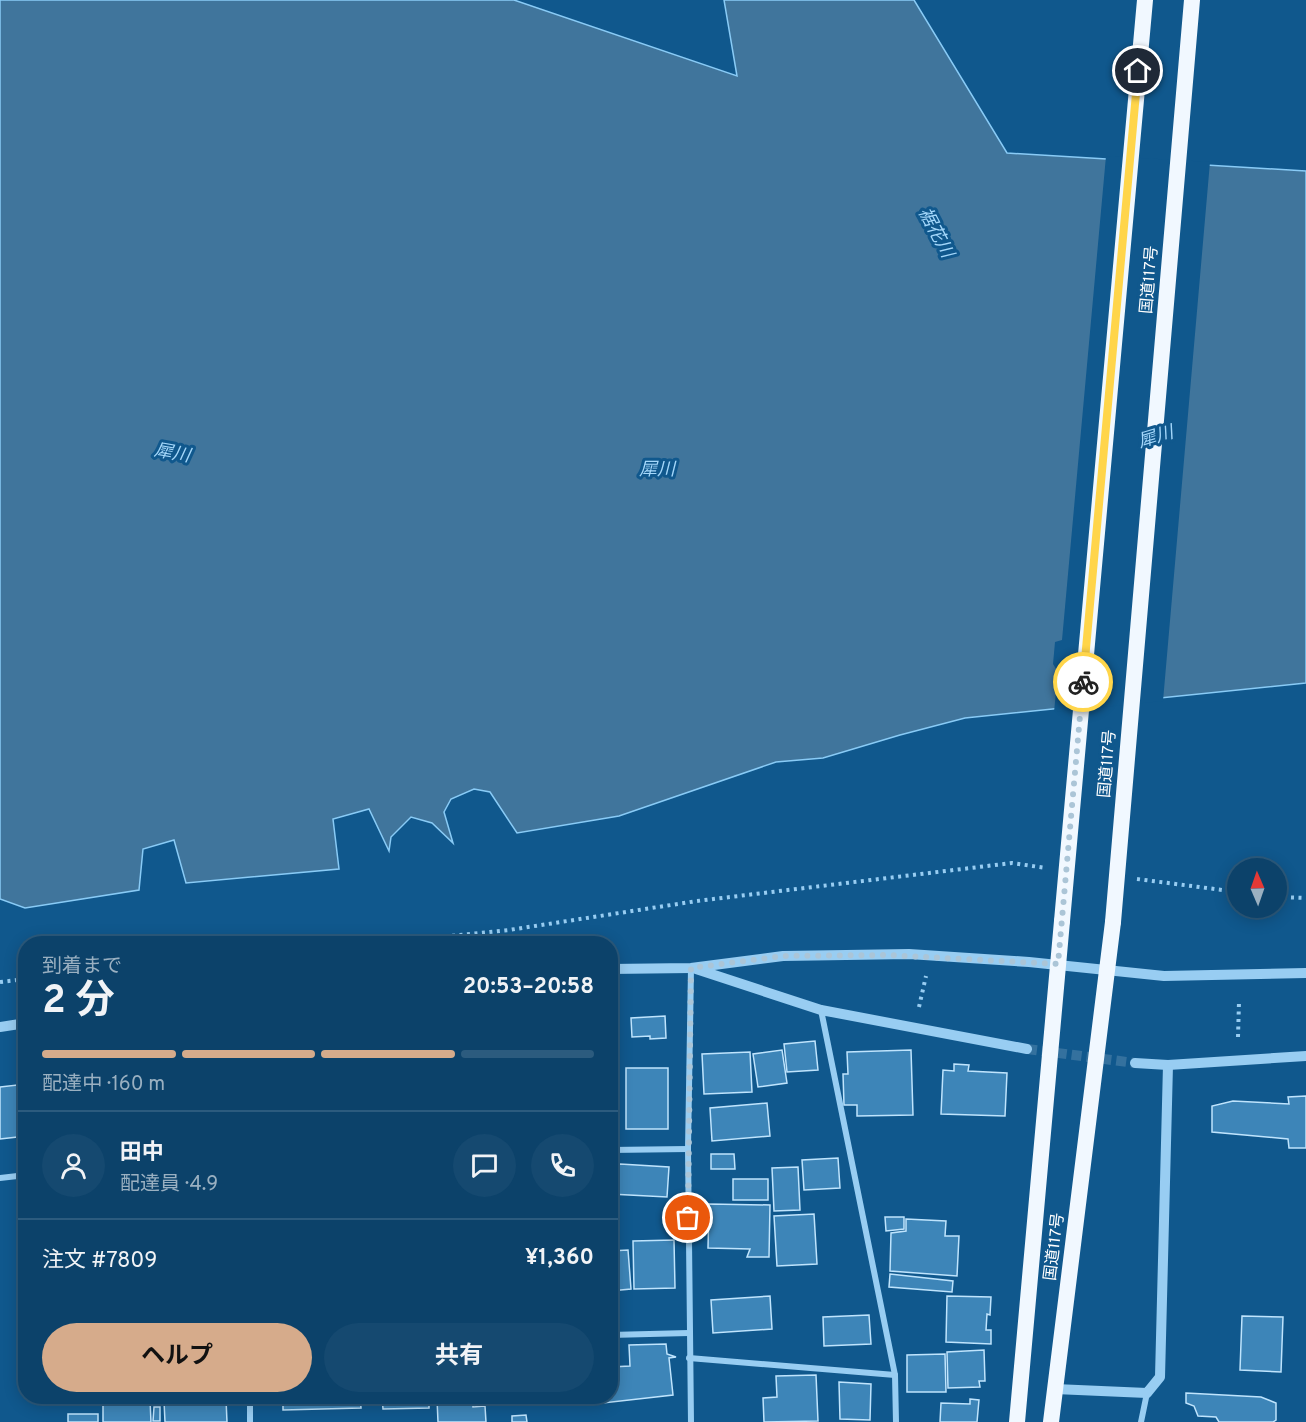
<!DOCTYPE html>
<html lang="ja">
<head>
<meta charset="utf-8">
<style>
	body { margin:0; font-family:Overpass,"Noto Sans JP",sans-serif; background:#154970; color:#f1f3f6; height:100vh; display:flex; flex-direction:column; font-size:22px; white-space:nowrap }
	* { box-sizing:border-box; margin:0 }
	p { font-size:20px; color:#9ab0c1 }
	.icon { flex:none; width:33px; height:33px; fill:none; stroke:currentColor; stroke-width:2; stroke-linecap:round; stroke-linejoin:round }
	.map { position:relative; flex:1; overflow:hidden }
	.details { position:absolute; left:18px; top:936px; width:600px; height:468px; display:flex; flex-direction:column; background:#0c426a; border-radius:24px; box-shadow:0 3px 15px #0003,0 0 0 2px #2c5b7e }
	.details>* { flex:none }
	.needle { width:39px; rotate:358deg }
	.controls { position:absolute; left:1227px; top:858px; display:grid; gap:12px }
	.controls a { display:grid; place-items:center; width:60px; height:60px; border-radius:50%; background:#0c426a; box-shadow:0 3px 15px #0003,0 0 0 2px #2c5b7e; font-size:30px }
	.pin { position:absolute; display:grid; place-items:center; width:51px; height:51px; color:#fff; margin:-26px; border:3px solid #fff; border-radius:50%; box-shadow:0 2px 6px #0007 }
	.courier { position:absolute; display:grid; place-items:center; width:60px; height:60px; margin:-30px; border:4px solid #ffd54a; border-radius:50%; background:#fff; color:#222; box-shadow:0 2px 8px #0007 }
	.overview em { font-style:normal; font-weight:700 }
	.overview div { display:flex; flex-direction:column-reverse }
	.overview { display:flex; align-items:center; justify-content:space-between; height:102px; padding:0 24px }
	h1 { font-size:39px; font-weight:700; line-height:45px }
	.bar { display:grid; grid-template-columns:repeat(4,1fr); gap:9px 6px; align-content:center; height:72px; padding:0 24px }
	.bar i { height:8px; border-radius:4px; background:#2c5b7e }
	.bar .on { background:#d6ab8b }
	.bar p { grid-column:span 4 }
	.line { display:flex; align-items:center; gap:15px; padding:0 24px; border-top:2px solid #2c5b7e }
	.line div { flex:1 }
	.round { display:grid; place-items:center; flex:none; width:63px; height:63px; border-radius:32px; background:#154970 }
	.cta { display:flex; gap:12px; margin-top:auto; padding:12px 24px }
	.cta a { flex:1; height:69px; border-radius:36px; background:#d6ab8b; color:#111; font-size:24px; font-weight:700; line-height:69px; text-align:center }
	.cta a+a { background:#154970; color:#f1f3f6 }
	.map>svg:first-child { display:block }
	.water { fill:#40759c; stroke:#89cbf6; stroke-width:1.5 }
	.pier { fill:#10588d }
	.building { fill:#3d85b8; stroke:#bfe4fd; stroke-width:1.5 }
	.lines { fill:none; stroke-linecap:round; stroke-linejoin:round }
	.tertiary-tunnel { stroke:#34719e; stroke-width:10; stroke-dasharray:10 5; stroke-linecap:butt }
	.path { stroke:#98cdf2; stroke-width:4; stroke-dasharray:3 4.5; stroke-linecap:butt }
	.minor { stroke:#98cdf2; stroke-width:6 }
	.tertiary { stroke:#98cdf2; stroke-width:10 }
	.trunk { stroke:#f1f8ff; stroke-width:16 }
	.trunk-bridge { stroke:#f1f8ff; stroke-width:16 }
	.done { stroke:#abc5d7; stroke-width:6; stroke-dasharray:0 10.8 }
	.route { stroke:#ffd54a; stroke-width:8 }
	.labels { text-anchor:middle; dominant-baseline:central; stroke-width:6; stroke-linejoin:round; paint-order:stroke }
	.street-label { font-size:16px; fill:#fff; stroke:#10588d }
	.water-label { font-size:18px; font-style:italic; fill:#a4d7fa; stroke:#10588d }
</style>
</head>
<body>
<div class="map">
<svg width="1306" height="1422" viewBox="0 0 1306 1422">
	<rect width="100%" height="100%" fill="#10588d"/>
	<!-- water -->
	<path class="water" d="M0,0H514L737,76L724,0H914L1007,153L1306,171V683L965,718L900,735L823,758L776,762L619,816L517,833L490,792L474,789L451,799L444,812L453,843L432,823L411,817L391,837L389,851L369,809L333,819L339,869L186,883L174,840L143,849L139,890L25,908L0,899Z"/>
	<!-- pier -->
	<path class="pier" d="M1106,156L1210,162L1163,701L1054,712L1058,672L1053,664L1055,642L1062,640Z"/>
	<!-- building -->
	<g class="building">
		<path d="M665,1016L666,1038L650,1039V1036L632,1037L631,1018Z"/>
		<path d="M610,1038L619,1039L616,1064H610Z"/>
		<path d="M815,1041L818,1070L787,1072L784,1044Z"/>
		<path d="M782,1050L787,1083L758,1087L753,1054Z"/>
		<path d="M911,1050L913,1115L857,1116V1105H844L843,1074H848L847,1052Z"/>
		<path d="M750,1052L752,1092L704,1094L702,1054Z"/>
		<path d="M954,1064L969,1065L968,1071L1007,1073L1005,1116L941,1114L943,1070L954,1071Z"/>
		<rect x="626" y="1068" width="42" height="61"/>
		<path d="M610,1082H619V1112L610,1111Z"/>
		<path d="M26,1084V1136L0,1139V1087Z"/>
		<path d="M1306,1096V1148H1289L1288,1139L1212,1132V1106L1233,1101L1289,1104L1288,1097Z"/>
		<path d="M767,1103L770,1136L712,1141L710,1108Z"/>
		<path d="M711,1154H734L735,1169H711Z"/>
		<path d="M838,1158L840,1188L804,1190L802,1160Z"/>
		<path d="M620,1164L669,1167L667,1197L610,1194V1171Z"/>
		<path d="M798,1167L800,1210L774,1211L772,1168Z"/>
		<rect x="733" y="1179" width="35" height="21"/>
		<path d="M709,1204L770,1205L769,1257H747L750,1249L708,1248Z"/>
		<path d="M814,1214L817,1264L777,1266L774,1216Z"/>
		<path d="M885,1217H904V1229L886,1231Z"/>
		<path d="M906,1219L946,1221L945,1236H959L957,1276L890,1271L891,1233L906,1231Z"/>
		<path d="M674,1240L675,1288L634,1289L633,1241Z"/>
		<path d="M628,1250L631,1289L610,1291V1251Z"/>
		<path d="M890,1274L953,1281L952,1292L889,1287Z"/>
		<path d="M770,1296L772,1329L713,1333L711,1300Z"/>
		<path d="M947,1296L991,1297L990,1315L987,1314L986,1330H991V1344L946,1342Z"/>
		<path d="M869,1315L871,1344L824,1346L823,1317Z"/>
		<path d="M1242,1316L1283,1317L1281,1372L1240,1370Z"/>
		<path d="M666,1344L667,1354L676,1357L669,1358L673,1395L603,1403L601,1396H610V1367L630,1366L629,1345Z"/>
		<path d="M984,1350L985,1381H979L980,1387L948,1388L947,1352Z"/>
		<path d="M945,1354L946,1392H907V1355Z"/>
		<path d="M816,1375L818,1421L764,1422L763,1398L777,1397L776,1376Z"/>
		<path d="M839,1382L871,1384L870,1420L840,1419Z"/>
		<path d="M1186,1393L1261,1397L1276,1403V1420L1273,1422H1219L1216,1417L1198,1416L1194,1406L1186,1403Z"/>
		<path d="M103,1396H127V1400H150L151,1422H103Z"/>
		<path d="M283,1396H360L361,1408L283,1410Z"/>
		<path d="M382,1396H429V1408L383,1409Z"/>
		<path d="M509,1396H556V1401L509,1402Z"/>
		<path d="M472,1397L473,1407L485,1406L486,1422H438L437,1399Z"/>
		<path d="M226,1399L227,1422H165L164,1401Z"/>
		<path d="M970,1399L979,1400L977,1422H940L941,1403L970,1404Z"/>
		<path d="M154,1407H160V1421H153Z"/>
		<rect x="68" y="1414" width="30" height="8"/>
		<path d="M526,1415L527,1422H512V1416Z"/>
	</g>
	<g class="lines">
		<!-- tertiary-tunnel -->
		<path class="tertiary-tunnel" d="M1027,1049L1135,1063"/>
		<!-- path -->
		<g class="path">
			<path d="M1137,879L1238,892"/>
			<path d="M1276,897L1306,898"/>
			<path d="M370,944L509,930L697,901L1012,863L1046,868"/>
			<path d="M0,982L26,979"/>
			<path d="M919,1007L926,976"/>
			<path d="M1238,1037L1239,1002"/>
		</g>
		<!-- minor -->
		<g class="minor">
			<path d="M691,968L688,1149L691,1422"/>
			<path d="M821,1010L895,1375L896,1422"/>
			<path d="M610,1150L688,1149"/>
			<path d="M0,1178L26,1175"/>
			<path d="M610,1335L689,1333"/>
			<path d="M689,1358L895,1375"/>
			<path d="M250,1396V1422"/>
			<path d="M1141,1422L1147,1393"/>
		</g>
		<!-- tertiary -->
		<g class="tertiary">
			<path d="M610,969L691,968L783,956L909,954L1029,962L1164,976L1306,973"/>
			<path d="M696,969L821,1010L1027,1049"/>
			<path d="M0,1027L26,1023"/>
			<path d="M1168,1065L1306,1056"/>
			<path d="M1055,1389L1147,1393L1160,1377L1168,1065L1135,1063"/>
		</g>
		<!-- trunk -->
		<g class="trunk">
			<path d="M1017,1422L1062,921"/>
			<path d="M1051,1422L1113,922"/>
		</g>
		<!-- trunk-bridge -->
		<g class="trunk-bridge">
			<path d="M1062,921L1145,0"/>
			<path d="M1113,922L1192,0"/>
		</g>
	</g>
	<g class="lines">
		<!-- done -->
		<path class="done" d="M688,1218L691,968L783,956L888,955L1058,964L1083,682"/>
		<!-- route -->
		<path class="route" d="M1083,682L1138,71"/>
	</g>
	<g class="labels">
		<!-- street labels -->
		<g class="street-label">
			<text transform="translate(1150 280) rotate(-85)">国道117号</text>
			<text transform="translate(1108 764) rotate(-85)">国道117号</text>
			<text transform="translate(1055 1247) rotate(-83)">国道117号</text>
		</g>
		<!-- water labels -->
		<g class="water-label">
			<text transform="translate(935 233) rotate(62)">裾花川</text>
			<text transform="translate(1156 438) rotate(-17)">犀川</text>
			<text transform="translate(172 454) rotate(10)">犀川</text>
			<text x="657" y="470">犀川</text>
		</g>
	</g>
</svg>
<div class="controls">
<a><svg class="needle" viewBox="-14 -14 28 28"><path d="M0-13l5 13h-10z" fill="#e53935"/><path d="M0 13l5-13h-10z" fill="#9ab0c1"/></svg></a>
</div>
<div class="pin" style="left:688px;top:1218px;background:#ea580c"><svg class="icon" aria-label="bag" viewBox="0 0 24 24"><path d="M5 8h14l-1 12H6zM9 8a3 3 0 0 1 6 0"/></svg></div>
<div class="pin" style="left:1138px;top:71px;background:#1f2937"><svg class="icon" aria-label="home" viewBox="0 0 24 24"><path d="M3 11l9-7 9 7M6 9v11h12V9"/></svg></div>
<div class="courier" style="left:1083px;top:682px"><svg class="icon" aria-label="bike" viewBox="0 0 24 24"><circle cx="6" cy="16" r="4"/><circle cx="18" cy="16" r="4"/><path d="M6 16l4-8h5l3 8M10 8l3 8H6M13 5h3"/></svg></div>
<section class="details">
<div class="overview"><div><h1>2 分</h1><p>到着まで</p></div><em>20:53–20:58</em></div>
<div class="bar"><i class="on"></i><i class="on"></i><i class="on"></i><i></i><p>配達中 · 160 m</p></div>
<div class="line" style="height:108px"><a class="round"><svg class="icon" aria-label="person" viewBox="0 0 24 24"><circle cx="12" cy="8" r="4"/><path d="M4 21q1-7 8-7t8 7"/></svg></a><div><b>田中</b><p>配達員 · 4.9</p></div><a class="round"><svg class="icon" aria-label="chat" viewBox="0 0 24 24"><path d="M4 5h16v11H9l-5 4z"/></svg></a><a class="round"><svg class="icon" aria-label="phone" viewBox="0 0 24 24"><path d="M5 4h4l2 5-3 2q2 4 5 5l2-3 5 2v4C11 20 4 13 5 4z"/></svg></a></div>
<div class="line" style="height:78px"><div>注文 #7809</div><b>¥1,360</b></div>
<div class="cta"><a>ヘルプ</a><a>共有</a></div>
</section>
</div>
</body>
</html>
